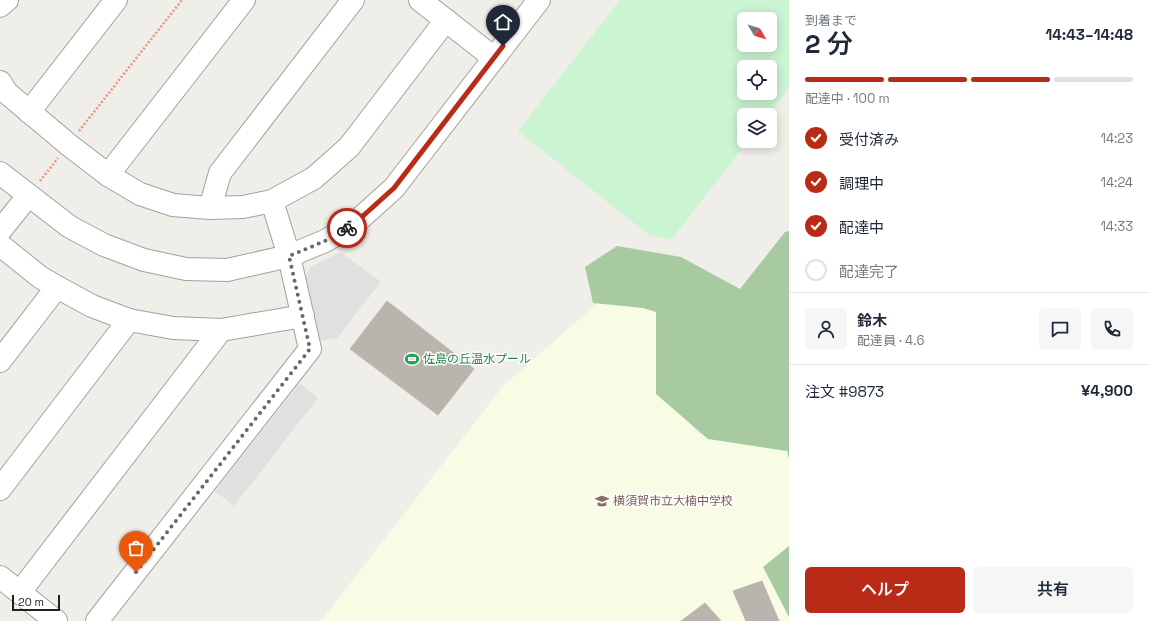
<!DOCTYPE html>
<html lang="ja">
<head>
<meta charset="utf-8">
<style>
	body { margin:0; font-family:"Space Grotesk","Noto Sans JP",sans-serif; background:#f6f6f7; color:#1f2937; height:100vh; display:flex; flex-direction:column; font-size:15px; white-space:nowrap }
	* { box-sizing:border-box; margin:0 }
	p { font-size:13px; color:#747a83 }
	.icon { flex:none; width:22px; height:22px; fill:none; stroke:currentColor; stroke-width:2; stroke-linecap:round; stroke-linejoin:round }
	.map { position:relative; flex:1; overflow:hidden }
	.side { display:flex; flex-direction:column; background:#fff; width:360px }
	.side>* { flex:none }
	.needle { width:26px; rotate:128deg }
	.controls { position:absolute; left:737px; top:12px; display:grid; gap:8px }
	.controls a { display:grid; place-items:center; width:40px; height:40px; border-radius:6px; background:#fff; box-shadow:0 2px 10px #0003; font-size:20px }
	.scale { position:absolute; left:12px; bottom:10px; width:48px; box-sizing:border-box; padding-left:4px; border:2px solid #202020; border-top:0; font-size:11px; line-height:14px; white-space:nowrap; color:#202020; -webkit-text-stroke:3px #fff; paint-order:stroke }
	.pin { position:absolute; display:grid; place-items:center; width:34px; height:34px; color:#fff; margin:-41px -17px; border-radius:50% 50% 50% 0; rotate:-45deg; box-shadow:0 0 4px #0007 }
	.pin .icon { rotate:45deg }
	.courier { position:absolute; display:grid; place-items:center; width:40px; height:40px; margin:-20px; border:3px solid #b92b17; border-radius:50%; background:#fff; color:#222; box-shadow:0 1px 5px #0007 }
	.overview em { font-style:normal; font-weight:600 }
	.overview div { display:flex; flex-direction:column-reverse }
	.overview { display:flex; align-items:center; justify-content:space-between; height:68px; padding:0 16px }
	h1 { font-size:26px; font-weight:600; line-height:30px }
	.bar { display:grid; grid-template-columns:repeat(4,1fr); gap:6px 4px; align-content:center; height:48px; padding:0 16px }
	.bar i { height:5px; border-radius:3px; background:#e0e1e3 }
	.bar .active { background:#b92b17 }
	.bar p { grid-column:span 4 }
	.line { display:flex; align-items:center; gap:10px; padding:0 16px; border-top:1px solid #e0e1e3 }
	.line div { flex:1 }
	.round { display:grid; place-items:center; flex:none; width:42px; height:42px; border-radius:6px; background:#f6f6f7 }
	ol { padding:0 16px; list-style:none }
	li { display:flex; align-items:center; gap:12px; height:44px }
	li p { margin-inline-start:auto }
	li .icon { padding:4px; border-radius:50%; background:#b92b17; color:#fff; stroke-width:4 }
	li:last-child { color:#747a83 }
	li i { width:22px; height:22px; border:2px solid #e0e1e3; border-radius:50% }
	.action { display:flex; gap:8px; margin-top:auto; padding:8px 16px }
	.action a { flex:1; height:46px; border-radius:6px; background:#b92b17; color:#fff; font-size:16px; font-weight:600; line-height:46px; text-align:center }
	.action a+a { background:#f6f6f7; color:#1f2937 }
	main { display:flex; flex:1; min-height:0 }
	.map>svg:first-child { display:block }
	.education { fill:#f9fce5 }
	.forest { fill:#a8caa1 }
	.park { fill:#cbf4d3; fill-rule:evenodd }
	.parking { fill:#e0e0e0 }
	.building { fill:#b9b4ae; stroke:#c0b7ac }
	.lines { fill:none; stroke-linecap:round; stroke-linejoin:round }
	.minor-casing { stroke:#a1a1a1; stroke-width:24 }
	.path { stroke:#ea967e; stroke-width:2.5; stroke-dasharray:2 2; stroke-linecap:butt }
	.minor { stroke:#fff; stroke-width:22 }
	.done { stroke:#686866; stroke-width:4; stroke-dasharray:0 7.2 }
	.route { stroke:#b92b17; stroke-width:5 }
	.labels { text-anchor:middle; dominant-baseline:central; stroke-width:3; stroke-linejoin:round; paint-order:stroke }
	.leisure-label { font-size:12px; fill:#27864d; stroke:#fff; text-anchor:start }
	.education-label { font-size:12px; fill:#785e54; stroke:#fff; text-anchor:start }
</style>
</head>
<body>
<main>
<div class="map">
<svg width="789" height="621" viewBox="0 0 789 621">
	<rect width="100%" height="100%" fill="#efeee8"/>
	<!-- education -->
	<path class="education" d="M608,294L669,301L665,382L697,433L766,446L789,438V621H321L504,385Z"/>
	<!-- forest -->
	<g class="forest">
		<path d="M789,231V459L787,451L708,439L656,394V312L643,308L593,303L585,267L617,246L681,257L740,289L785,232Z"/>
		<path d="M789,546V617L763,567Z"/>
	</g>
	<!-- park -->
	<path class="park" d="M620,0H789V88L768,115H744V141H748L671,240L649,235L518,131ZM744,19H770V45H744ZM744,67H770V93H744Z"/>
	<!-- parking -->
	<g class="parking">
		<path d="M341,252L381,282L337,338L320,341L303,283L310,267Z"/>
		<path d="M300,383L318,398L234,506L215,491Z"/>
	</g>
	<!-- building -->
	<g class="building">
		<path d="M387,301L474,369L438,415L350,349Z"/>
		<path d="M762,581L779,621H746L733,591Z"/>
		<path d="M705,603L721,621H681Z"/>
	</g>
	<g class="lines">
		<defs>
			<g id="minor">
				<path d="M420,0L494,58"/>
				<path d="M0,6L7,0"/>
				<path d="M0,82L7,93L69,145L108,175L140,194L173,205L210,208L243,207L272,201L314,178L349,147L446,20"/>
				<path d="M29,112L116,0"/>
				<path d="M0,173L70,227L104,245L144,260L186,269L227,270L289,256L325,241L354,224L394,188L539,0"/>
				<path d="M108,175L244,0"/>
				<path d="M210,208L220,173L353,0"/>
				<path d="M0,231L28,196"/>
				<path d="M0,245L40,277L57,287L92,306L129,320L173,328L221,330L303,316"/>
				<path d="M0,361L57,287"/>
				<path d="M0,489L129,320"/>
				<path d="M0,577L56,621"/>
				<path d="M20,592L221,330"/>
				<path d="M97,621L310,349L289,256L272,201"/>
			</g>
		</defs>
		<!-- minor casing -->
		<use href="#minor" class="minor-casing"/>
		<!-- path -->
		<g class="path">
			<path d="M79,131L182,0"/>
			<path d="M40,181L58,158"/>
		</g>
		<!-- minor -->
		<use href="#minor" class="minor"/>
	</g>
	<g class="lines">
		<!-- done -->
		<path class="done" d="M136,572L310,349L289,256L325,241L347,228"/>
		<!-- route -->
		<path class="route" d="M347,228L354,224L394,188L503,46"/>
	</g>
	<!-- icons -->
	<defs>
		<symbol id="stadium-bare" viewBox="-9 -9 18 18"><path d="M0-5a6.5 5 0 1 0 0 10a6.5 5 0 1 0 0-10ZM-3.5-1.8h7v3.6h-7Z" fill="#2e9e5b" stroke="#fff" stroke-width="2.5" paint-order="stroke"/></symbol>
		<symbol id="school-bare" viewBox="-9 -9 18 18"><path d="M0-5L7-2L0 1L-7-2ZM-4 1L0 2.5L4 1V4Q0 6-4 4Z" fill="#8d6e63" stroke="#fff" stroke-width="2.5" paint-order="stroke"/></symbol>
	</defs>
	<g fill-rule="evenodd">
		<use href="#stadium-bare" x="402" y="349" width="20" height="20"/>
		<use href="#school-bare" x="592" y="491" width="20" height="20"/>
	</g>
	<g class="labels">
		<!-- leisure labels -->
		<g class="leisure-label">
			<text x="423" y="359">佐島の丘温水プール</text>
		</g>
		<!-- education labels -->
		<g class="education-label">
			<text x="613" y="501">横須賀市立大楠中学校</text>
		</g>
	</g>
</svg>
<div class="controls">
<a><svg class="needle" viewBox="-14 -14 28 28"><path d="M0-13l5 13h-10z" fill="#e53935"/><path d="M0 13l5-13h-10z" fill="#747a83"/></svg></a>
<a><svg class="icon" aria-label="locate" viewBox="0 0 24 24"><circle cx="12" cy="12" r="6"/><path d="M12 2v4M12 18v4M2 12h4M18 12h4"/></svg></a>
<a><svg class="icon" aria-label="layers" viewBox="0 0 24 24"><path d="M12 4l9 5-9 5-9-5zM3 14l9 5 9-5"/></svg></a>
</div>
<div class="scale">20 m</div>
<div class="pin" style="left:136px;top:572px;background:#ea580c"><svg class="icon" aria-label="bag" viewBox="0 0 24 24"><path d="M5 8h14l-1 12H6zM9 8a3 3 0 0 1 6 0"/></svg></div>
<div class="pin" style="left:503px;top:46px;background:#1f2937"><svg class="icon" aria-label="home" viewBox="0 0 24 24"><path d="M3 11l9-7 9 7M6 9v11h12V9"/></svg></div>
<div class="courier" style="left:347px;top:228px"><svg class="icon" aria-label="bike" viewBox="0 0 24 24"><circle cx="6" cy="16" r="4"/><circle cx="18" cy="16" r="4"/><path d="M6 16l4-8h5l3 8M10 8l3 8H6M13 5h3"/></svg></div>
</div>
<section class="side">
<div class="overview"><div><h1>2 分</h1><p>到着まで</p></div><em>14:43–14:48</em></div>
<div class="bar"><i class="active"></i><i class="active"></i><i class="active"></i><i></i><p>配達中 · 100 m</p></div>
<ol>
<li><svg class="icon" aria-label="check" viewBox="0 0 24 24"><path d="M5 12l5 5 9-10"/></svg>受付済み<p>14:23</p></li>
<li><svg class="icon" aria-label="check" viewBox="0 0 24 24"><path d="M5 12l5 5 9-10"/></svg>調理中<p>14:24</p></li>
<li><svg class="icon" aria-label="check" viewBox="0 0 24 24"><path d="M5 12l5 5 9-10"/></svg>配達中<p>14:33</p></li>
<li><i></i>配達完了</li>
</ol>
<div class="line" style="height:72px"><a class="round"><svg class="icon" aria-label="person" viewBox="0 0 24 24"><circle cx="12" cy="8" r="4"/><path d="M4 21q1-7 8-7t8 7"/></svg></a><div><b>鈴木</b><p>配達員 · 4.6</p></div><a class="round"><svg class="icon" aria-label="chat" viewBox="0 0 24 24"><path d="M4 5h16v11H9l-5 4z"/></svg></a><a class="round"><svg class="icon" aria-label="phone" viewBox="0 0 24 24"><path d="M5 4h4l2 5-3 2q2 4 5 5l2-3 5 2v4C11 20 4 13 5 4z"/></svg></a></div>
<div class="line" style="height:52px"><div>注文 #9873</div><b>¥4,900</b></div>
<div class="action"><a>ヘルプ</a><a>共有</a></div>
</section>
</main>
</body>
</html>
